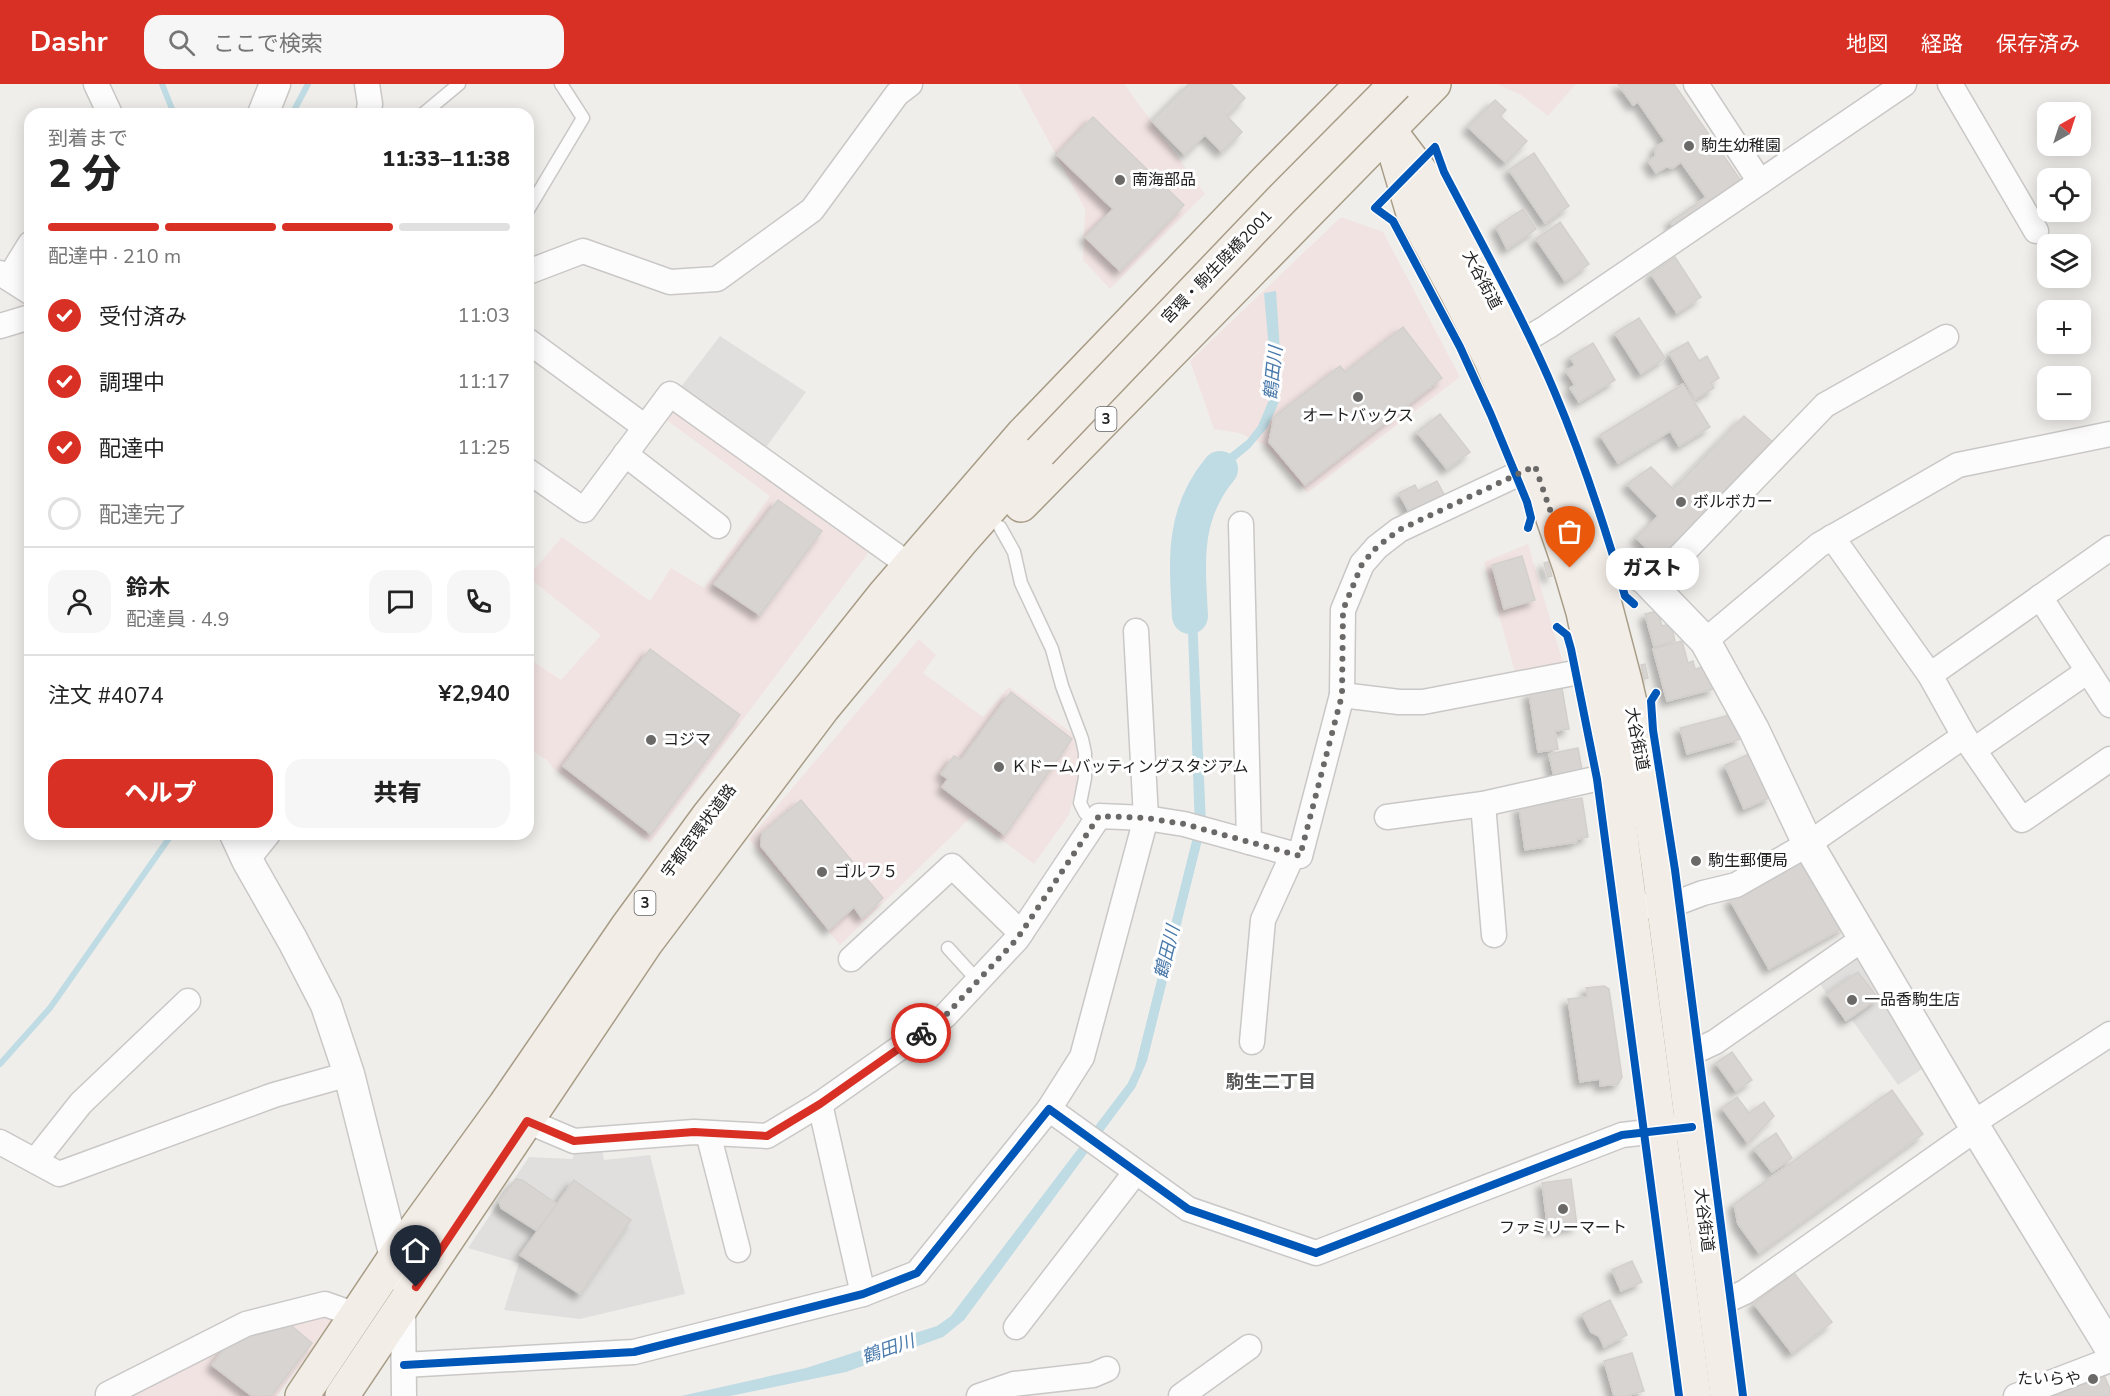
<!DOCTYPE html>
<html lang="ja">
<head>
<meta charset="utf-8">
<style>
	body { margin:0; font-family:"Nunito Sans","Noto Sans JP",sans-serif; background:#f6f6f6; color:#222; height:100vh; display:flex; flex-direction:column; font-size:22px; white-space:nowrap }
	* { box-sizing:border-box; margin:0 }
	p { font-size:20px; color:#767676 }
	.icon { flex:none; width:33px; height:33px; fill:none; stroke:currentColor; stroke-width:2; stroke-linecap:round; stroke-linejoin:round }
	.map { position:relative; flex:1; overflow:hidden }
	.side { position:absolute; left:24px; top:24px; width:510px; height:732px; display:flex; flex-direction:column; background:#fff; border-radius:18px; box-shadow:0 3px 15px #0003 }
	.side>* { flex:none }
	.needle { width:39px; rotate:39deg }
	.tools { position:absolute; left:2037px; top:18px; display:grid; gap:12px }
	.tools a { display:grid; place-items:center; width:54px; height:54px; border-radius:12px; background:#fff; box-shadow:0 3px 15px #0003; font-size:30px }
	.pin { position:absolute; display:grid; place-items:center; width:51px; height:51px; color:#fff; margin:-62px -26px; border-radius:50% 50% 50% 0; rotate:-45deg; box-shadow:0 0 6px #0007 }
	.pin .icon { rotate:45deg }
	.courier { position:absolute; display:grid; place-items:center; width:60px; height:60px; margin:-30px; border:4px solid #d93025; border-radius:50%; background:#fff; color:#222; box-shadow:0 2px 8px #0007 }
	.bubble { position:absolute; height:42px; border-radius:18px; background:#fff; box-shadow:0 3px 15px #0003; font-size:20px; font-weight:800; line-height:42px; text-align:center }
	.summary em { font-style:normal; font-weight:800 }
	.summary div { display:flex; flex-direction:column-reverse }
	.summary { display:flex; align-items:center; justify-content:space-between; height:102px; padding:0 24px }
	h1 { font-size:39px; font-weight:800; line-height:45px }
	.bar { display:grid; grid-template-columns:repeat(4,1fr); gap:9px 6px; align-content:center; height:72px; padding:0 24px }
	.bar i { height:8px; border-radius:4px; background:#e0e0e0 }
	.bar .selected { background:#d93025 }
	.bar p { grid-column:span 4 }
	.line { display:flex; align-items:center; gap:15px; padding:0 24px; border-top:2px solid #e0e0e0 }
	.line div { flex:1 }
	.round { display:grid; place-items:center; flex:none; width:63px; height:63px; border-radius:18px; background:#f6f6f6 }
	ol { padding:0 24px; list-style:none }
	li { display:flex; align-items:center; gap:18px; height:66px }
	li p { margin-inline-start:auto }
	li .icon { padding:6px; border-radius:50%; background:#d93025; color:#fff; stroke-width:4 }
	li:last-child { color:#767676 }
	li i { width:33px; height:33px; border:3px solid #e0e0e0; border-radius:50% }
	.primary-button { display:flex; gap:12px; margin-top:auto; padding:12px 24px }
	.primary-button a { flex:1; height:69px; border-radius:18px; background:#d93025; color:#fff; font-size:24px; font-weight:800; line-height:69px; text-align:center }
	.primary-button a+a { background:#f6f6f6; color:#222 }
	header { display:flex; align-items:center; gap:36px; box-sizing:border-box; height:84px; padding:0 30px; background:#d93025; color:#fff }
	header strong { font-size:28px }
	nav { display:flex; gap:33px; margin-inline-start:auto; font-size:21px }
	.search { width:420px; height:54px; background:#f6f6f6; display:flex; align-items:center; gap:15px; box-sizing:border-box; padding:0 21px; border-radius:18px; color:#767676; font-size:22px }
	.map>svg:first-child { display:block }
	.commercial { fill:#f1e3e1 }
	.parking { fill:#e0dfde; fill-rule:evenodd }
	.water { fill:#bfdbe3 }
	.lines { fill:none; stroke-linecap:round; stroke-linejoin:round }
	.stream { stroke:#bfdbe3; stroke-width:6 }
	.river { stroke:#bfdbe3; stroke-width:36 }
	.building { fill:#d7d4d2; stroke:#d3d0cc; stroke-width:1.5; filter:url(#shadow) }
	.service-casing { stroke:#c9c8c7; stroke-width:15 }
	.minor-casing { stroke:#c9c8c7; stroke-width:27 }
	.tertiary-casing { stroke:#c9c8c7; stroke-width:33 }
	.primary-casing { stroke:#a79c86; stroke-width:36 }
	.service { stroke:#fdfcfc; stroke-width:12 }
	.minor { stroke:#fdfcfc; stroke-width:24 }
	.tertiary { stroke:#fdfcfc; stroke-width:30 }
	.primary { stroke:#f3ede7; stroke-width:33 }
	.primary-bridge-casing { stroke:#a79c86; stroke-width:36; stroke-linecap:butt }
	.primary-bridge { stroke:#f3ede7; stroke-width:33 }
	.cycleway-casing { stroke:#fff; stroke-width:11 }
	.cycleway { stroke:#0057b8; stroke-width:8 }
	.done { stroke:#6a6968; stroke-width:6; stroke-dasharray:0 10.8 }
	.route { stroke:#d93025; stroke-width:8 }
	.poi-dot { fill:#6a6968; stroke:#fff; stroke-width:2 }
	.labels { text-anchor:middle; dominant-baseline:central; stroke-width:6; stroke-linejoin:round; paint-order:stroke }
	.shield { fill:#fff; stroke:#646464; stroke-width:1.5 }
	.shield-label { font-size:15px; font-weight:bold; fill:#222 }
	.poi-label { font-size:16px; fill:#222; stroke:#fff; text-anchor:start }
	.street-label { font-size:16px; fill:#222; stroke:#fff }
	.water-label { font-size:18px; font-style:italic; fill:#4a7aab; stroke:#fff }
	.neighbourhood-label { font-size:18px; font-weight:bold; fill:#555; stroke:#fff }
</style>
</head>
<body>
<header>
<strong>Dashr</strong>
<div class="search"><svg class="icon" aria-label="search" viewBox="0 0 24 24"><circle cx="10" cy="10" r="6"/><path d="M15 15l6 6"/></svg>ここで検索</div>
<nav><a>地図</a><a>経路</a><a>保存済み</a></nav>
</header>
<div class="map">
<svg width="2110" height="1312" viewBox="0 0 2110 1312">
	<defs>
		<filter id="shadow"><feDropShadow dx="-5.5" dy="5.5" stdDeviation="3" flood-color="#0004"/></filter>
	</defs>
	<rect width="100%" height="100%" fill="#f0eeeb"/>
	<!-- commercial -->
	<g class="commercial">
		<path d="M1018,0H1124L1205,110L1110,205L1083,176L1085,125Z"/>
		<path d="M1497,0H1576L1548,32L1521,11Z"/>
		<path d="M1341,133L1383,148L1460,293L1307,409L1265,361L1239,349L1214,345L1190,277Z"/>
		<path d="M671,318L834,437L868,469L650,759L552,683L547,676L528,664V574L561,596L601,551L528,493L562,453L650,517L671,484L704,504L770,412L661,332Z"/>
		<path d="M1528,460L1565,586L1517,595L1484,478Z"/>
		<path d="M919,555L936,571L923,589L983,633L1009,603L1076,652L1081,682L1069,731L1034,780L971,733L840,861L749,755Z"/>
		<path d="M325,1224L336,1235L277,1312H115L248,1245Z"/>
	</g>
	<!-- parking -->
	<g class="parking">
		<path d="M720,252L806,308L762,369L677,308Z"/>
		<path d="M1863,867L1931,979L1898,1001L1852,936L1845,940L1819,898Z"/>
		<path d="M602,1064L604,1076L650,1071L685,1210L580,1235L504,1226L519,1179L468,1164L529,1073L573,1075L574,1066ZM516,1095L522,1096L557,1120L574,1096L631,1136L580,1210L521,1171L537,1147L501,1124L499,1118Z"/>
	</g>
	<!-- water -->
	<path class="water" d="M1276,207L1282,298L1278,320L1267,344L1250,364L1226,384L1211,404L1203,425L1195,487L1206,740L1147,977L1135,1004L964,1236L943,1253L846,1288L730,1312H681L806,1284L937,1242L951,1232L1128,999L1135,984L1195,745L1186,490L1194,437L1198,415L1206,398L1223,375L1247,356L1258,342L1269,316L1272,299L1264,209Z"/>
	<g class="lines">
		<!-- stream -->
		<g class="stream">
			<path d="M162,0L174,30"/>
			<path d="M292,30L308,0"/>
			<path d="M0,980L50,924L172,750"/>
		</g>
		<!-- river -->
		<path class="river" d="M1190,532C1187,477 1182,431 1220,385"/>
	</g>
	<!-- building -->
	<g class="building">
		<path d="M1189,0H1231L1245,14L1227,32L1242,48L1222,68L1205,51L1185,71L1152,37Z"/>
		<path d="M1618,0H1674L1744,101L1677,147L1670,138L1706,113L1681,78L1673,84L1666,83L1656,89L1648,77L1655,72L1656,63L1665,57L1638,18L1633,21Z"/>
		<path d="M1495,16L1506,26L1500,32L1527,57L1506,79L1468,43Z"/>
		<path d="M1093,33L1184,121L1120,187L1085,153L1113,125L1057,71Z"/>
		<path d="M1534,69L1569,122L1545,139L1509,86Z"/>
		<path d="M1523,125L1536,145L1507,165L1496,143Z"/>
		<path d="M1560,138L1589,180L1565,197L1536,155Z"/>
		<path d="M1675,173L1701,213L1677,229L1651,190Z"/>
		<path d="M1639,234L1665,274L1641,290L1615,249Z"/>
		<path d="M1403,243L1442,294L1305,401L1269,358L1274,333L1340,282L1345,288Z"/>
		<path d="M1688,258L1699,277L1707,272L1719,294L1711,299L1714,304L1695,315L1669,269Z"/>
		<path d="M1593,259L1615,296L1579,318L1570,304L1575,301L1566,287L1575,281L1570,273Z"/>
		<path d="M1683,300L1710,343L1679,362L1670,347L1618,379L1600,351Z"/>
		<path d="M1440,330L1470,368L1447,385L1417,348Z"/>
		<path d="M1744,332L1775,360L1661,478L1636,454L1658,432L1627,400L1651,383L1673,405Z"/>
		<path d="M1437,397L1448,418L1414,437L1399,409L1415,401L1418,407Z"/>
		<path d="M778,416L822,447L760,531L714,500Z"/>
		<path d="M1522,472L1535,516L1504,525L1492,481Z"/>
		<path d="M1548,478L1552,492L1548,493L1544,479Z"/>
		<path d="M1658,527L1662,542L1671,540L1675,557L1654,563L1645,530Z"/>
		<path d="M1682,557L1688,579L1693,577L1695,585L1708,582L1714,605L1667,617L1653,565Z"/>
		<path d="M650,565L740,631L651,750L563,682Z"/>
		<path d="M1645,580L1648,594L1644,595L1641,581Z"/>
		<path d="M1562,604L1569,645L1555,647L1558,665L1538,668L1529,609Z"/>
		<path d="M1011,608L1072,655L1005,751L942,703L948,695L941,690L954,672L961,676Z"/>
		<path d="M1734,630L1741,655L1687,670L1680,644Z"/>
		<path d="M1578,664L1583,691L1555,697L1549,670Z"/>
		<path d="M1751,669L1771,713L1744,725L1725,681Z"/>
		<path d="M1582,714L1588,753L1577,755V758L1525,766L1519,723Z"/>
		<path d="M801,716L883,814L862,834L854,823L829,846L761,762L762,749Z"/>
		<path d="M1807,774L1845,843L1769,885L1730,816Z"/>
		<path d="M1858,888L1878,914L1846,937L1827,910Z"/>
		<path d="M1604,902L1609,905L1622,993L1618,1000L1600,1002V995L1580,998L1568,915L1588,913L1586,904Z"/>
		<path d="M1732,968L1752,996L1736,1007L1716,979Z"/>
		<path d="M1892,1006L1923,1050L1759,1169L1738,1140L1734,1120Z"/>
		<path d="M1737,1013L1749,1029L1764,1018L1774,1032L1748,1059L1722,1024Z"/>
		<path d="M1776,1049L1792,1074L1772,1088L1754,1065Z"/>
		<path d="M516,1095L522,1096L557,1120L537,1147L501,1124L499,1118Z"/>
		<path d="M1571,1095L1577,1142L1548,1146L1542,1099Z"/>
		<path d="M574,1096L631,1136L580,1210L520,1171Z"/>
		<path d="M1632,1177L1642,1198L1621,1207L1612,1186Z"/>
		<path d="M1794,1189L1832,1238L1792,1269L1754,1220Z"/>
		<path d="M1610,1216L1627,1251L1604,1263L1599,1252L1591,1248L1582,1230Z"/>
		<path d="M286,1237L312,1259L271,1312H252L212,1281L230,1257Z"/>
		<path d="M1632,1269L1644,1307L1626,1312H1614L1604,1277Z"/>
		<path d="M2102,1286L2110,1305V1312H2044Z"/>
	</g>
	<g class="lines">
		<defs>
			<g id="service">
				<path d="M423,30L459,0"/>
				<path d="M528,126L583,34L561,0"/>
				<path d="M1000,443L1014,468L1021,499L1052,565L1062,602L1082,655L1085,669V694L1080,719L1085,729L1095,737"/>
				<path d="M948,864L978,897"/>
			</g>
			<g id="minor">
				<path d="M96,0L110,30"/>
				<path d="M367,0L370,20L368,30"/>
				<path d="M1696,0L1760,98"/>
				<path d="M1950,0L2036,147"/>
				<path d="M528,188L583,167L670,198L717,195L812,126L897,10L910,0"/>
				<path d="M0,189L30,208"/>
				<path d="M9,194L30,160"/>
				<path d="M0,242L30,233"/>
				<path d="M528,257L645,343"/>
				<path d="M1503,269L1547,243L1904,0"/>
				<path d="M625,370L718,442"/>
				<path d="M528,387L584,426L670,310L895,471"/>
				<path d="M1241,440L1249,758"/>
				<path d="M1832,453L1930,591"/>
				<path d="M1652,501L1825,321L1946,253"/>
				<path d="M2040,513L2110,621"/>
				<path d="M1705,557L1819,461L1958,381L2110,350"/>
				<path d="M1342,611L1399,618H1423L1595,585"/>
				<path d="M1964,652L2022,736L2110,675"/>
				<path d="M1974,666L2088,587"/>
				<path d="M1483,720L1494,851"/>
				<path d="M1387,733L1483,720L1613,691"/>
				<path d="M247,776L268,750"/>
				<path d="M1648,822L1679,818L1703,809L1736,801L1808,760L1964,652L1930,591L2110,464"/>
				<path d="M851,875L952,782L1021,849"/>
				<path d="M1252,958L1263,836L1293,770"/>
				<path d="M1682,968L1698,966L1715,958L1864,854"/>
				<path d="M820,1020L863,1210"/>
				<path d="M1049,1025L1082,973L1146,734L1136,547"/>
				<path d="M527,1037L574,1057L694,1048L767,1052L820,1020L945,932L1017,855L1099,732L1146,734L1184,740L1300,772L1342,611L1343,526L1362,480L1377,463L1399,446L1535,382"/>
				<path d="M1973,1039L2110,950"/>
				<path d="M708,1049L738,1166"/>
				<path d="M0,1058L59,1090L274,1011L349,990"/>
				<path d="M35,1077L81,1019L188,917"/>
				<path d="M1714,1217L1730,1215L1745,1208L1976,1045"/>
				<path d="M403,1222L404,1312"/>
				<path d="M1016,1243L1135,1089"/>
				<path d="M404,1281L634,1268L863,1210L917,1189L1049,1025L1188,1125L1316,1169L1622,1051L1674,1045"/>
				<path d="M108,1310L246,1240L325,1220L356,1231"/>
				<path d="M979,1312L1014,1300L1093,1291L1107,1285"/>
				<path d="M1181,1312L1249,1263"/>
				<path d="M2016,1312L2110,1276"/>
			</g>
			<g id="tertiary">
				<path d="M263,30L275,0"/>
				<path d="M1597,490L1629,485L1646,496L1705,557L1754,646L1808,760L1976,1045L2110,1264"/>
				<path d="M235,750L247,776L293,857L326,921L349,990L395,1173L398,1191"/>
			</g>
			<g id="primary">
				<path d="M1363,0L1389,46L1433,104L1516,263L1547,335L1597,490L1625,597L1642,670L1658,779L1727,1312"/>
				<path d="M1394,65L1412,126L1456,207L1491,276L1535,382L1570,484L1583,528L1595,585L1613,691L1694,1312"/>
				<path d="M1021,421L1434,0"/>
				<path d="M302,1312L395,1173L505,1021L627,843L709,731L884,511L1022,351L1266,97L1362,0"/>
				<path d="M342,1312L646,859L823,624L963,455L1040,368"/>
			</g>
		</defs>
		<!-- service casing -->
		<use href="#service" class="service-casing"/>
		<!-- minor casing -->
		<use href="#minor" class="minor-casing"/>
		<!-- tertiary casing -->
		<use href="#tertiary" class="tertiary-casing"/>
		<!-- primary casing -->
		<use href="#primary" class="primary-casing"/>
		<!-- service -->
		<use href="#service" class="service"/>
		<!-- minor -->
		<use href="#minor" class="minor"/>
		<!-- tertiary -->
		<use href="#tertiary" class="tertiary"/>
		<!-- primary -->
		<use href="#primary" class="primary"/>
		<defs>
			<path id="primary-bridge" d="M1040,368L1282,115L1396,0"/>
		</defs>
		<!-- primary-bridge casing -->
		<use href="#primary-bridge" class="primary-bridge-casing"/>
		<!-- primary-bridge -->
		<use href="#primary-bridge" class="primary-bridge"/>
		<defs>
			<g id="cycleway">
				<path d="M1528,444L1531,434L1527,418L1491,331L1460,263L1393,137L1375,124L1435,63L1444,88C1482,161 1523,233 1555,309C1583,375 1605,443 1625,512L1634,520"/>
				<path d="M1557,543L1567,551L1571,565L1597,695L1679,1312"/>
				<path d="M1656,609L1651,617L1653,646L1675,786L1743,1312"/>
				<path d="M404,1281L634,1268L863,1210L917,1189L1049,1025L1188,1125L1316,1169L1622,1051L1692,1043"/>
			</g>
		</defs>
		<!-- cycleway casing -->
		<use href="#cycleway" class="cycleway-casing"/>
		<!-- cycleway -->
		<use href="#cycleway" class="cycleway"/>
	</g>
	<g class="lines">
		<!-- done -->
		<path class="done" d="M921,949L945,932L1017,855L1099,732L1146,734L1184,740L1300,772L1342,611L1343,526L1362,480L1377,463L1399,446L1535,382L1570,484"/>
		<!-- route -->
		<path class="route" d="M416,1203L527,1037L574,1057L694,1048L767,1052L820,1020L921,949"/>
	</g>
	<!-- markers -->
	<g class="poi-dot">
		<circle cx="1689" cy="62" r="6"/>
		<circle cx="1120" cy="96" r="6"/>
		<circle cx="1358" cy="313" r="6"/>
		<circle cx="1681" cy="418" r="6"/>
		<circle cx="651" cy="656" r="6"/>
		<circle cx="999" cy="683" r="6"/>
		<circle cx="1696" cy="777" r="6"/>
		<circle cx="822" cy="788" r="6"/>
		<circle cx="1852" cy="916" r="6"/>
		<circle cx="1563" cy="1125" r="6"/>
		<circle cx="2093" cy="1295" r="6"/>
	</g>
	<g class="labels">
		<!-- shield labels -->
		<g class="shield">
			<rect x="1095.5" y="323" width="21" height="24" rx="4.5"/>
			<rect x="634.5" y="807" width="21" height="24" rx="4.5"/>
		</g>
		<g class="shield-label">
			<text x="1106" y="335">3</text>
			<text x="645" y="819">3</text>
		</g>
		<!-- poi labels -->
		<g class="poi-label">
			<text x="1701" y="62">駒生幼稚園</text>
			<text x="1132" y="96">南海部品</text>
			<text x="1358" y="332" text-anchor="middle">オートバックス</text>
			<text x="1693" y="418">ボルボカー</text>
			<text x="663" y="656">コジマ</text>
			<text x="1011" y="683">Ｋドームバッティングスタジアム</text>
			<text x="1708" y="777">駒生郵便局</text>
			<text x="834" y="788">ゴルフ５</text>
			<text x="1864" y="916">一品香駒生店</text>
			<text x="1563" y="1144" text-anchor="middle">ファミリーマート</text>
			<text x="2081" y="1295" text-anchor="end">たいらや</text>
		</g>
		<!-- street labels -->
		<g class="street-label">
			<text transform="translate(1217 183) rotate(-46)">宮環・駒生陸橋2001</text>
			<text transform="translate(1482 196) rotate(62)">大谷街道</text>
			<text transform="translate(1637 655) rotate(79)">大谷街道</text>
			<text transform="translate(699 747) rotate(-53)">宇都宮環状道路</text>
			<text transform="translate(1704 1136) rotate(83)">大谷街道</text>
		</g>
		<!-- water labels -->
		<g class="water-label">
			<text transform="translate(1273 289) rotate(-84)">鶴田川</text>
			<text transform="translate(1167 868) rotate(-76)">鶴田川</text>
			<text transform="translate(888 1265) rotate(-19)">鶴田川</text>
		</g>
		<!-- neighbourhood labels -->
		<g class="neighbourhood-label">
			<text x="1271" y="998">駒生二丁目</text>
		</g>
	</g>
</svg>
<div class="tools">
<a><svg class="needle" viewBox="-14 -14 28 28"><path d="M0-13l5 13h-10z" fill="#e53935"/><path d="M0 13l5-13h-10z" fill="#767676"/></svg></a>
<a><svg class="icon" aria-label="locate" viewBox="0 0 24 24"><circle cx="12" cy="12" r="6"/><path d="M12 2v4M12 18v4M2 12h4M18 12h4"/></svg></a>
<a><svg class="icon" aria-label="layers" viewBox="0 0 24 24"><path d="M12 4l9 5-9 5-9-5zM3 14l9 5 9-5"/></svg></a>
<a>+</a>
<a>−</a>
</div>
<div class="pin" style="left:1570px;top:484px;background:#ea580c"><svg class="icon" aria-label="bag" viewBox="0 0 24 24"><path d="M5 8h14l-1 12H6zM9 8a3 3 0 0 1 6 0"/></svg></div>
<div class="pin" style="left:416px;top:1203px;background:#1f2937"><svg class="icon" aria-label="home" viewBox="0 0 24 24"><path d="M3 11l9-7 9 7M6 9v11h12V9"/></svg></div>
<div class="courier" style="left:921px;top:949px"><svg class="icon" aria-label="bike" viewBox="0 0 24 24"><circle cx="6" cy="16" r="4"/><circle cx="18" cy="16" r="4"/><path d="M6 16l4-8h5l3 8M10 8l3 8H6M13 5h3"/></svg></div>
<div class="bubble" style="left:1606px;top:464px;width:93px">ガスト</div>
<section class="side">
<div class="summary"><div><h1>2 分</h1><p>到着まで</p></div><em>11:33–11:38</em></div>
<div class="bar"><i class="selected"></i><i class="selected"></i><i class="selected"></i><i></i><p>配達中 · 210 m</p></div>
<ol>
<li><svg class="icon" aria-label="check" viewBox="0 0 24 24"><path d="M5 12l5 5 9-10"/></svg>受付済み<p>11:03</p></li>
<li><svg class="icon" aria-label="check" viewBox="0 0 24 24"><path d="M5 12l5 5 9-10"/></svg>調理中<p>11:17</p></li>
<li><svg class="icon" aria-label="check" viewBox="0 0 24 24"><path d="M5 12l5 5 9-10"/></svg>配達中<p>11:25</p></li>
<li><i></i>配達完了</li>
</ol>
<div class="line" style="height:108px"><a class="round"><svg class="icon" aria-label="person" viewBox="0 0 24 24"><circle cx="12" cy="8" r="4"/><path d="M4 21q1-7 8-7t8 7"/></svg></a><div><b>鈴木</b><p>配達員 · 4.9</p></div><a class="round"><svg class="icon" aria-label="chat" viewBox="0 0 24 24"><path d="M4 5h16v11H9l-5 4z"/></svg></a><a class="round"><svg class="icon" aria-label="phone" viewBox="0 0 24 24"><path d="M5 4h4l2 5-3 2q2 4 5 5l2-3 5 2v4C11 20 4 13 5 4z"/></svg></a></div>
<div class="line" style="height:78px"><div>注文 #4074</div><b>¥2,940</b></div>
<div class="primary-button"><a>ヘルプ</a><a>共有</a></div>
</section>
</div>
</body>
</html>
